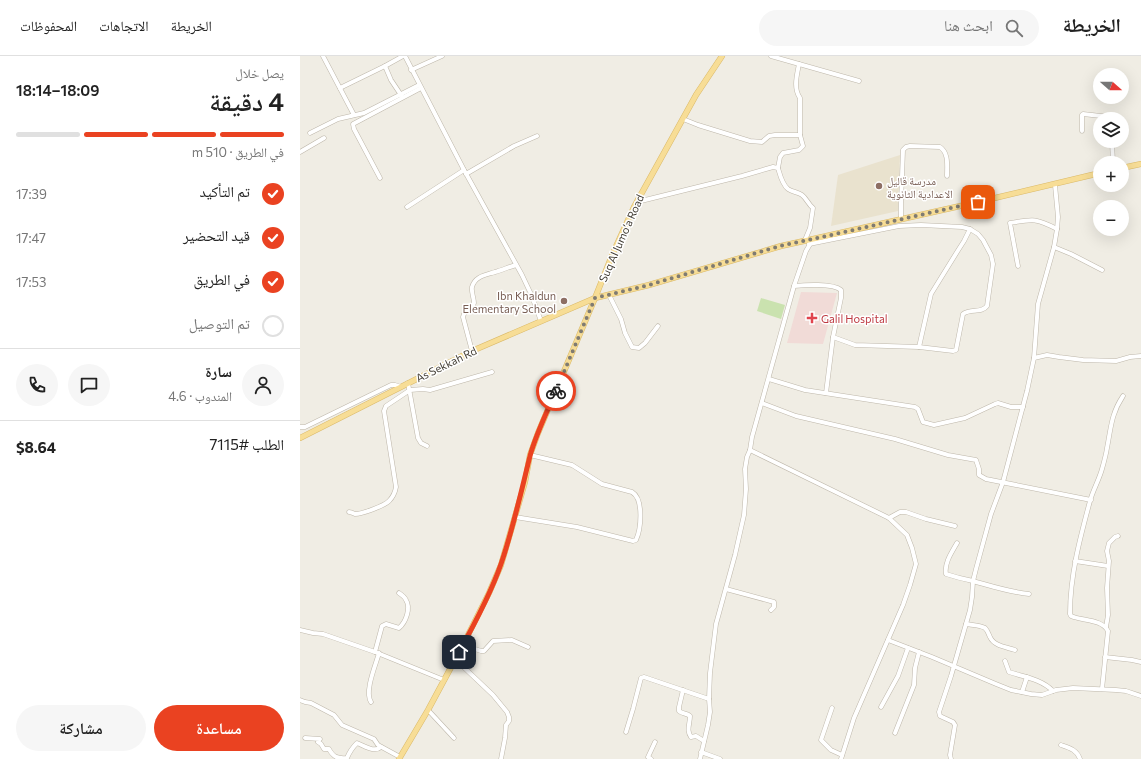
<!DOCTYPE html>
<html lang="ar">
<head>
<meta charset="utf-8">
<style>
	body { margin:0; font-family:Commissioner,"Noto Naskh Arabic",sans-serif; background:#f6f6f6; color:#222; direction:rtl; height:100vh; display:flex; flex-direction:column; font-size:15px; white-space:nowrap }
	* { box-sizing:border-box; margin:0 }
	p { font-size:13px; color:#767676 }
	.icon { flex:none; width:22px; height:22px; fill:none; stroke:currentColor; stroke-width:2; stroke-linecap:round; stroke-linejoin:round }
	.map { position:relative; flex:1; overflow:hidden; direction:ltr }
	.details { display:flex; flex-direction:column; background:#fff; width:300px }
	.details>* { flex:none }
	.needle { width:26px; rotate:111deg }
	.tools { position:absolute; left:793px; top:12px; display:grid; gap:8px }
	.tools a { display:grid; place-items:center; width:36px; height:36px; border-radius:50%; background:#fff; box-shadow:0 4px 16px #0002; font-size:20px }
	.pin { position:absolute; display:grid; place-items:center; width:34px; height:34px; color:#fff; margin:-17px; border-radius:8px; box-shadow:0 2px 6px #0006 }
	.courier { position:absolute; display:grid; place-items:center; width:40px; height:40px; margin:-20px; border:3px solid #ea4221; border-radius:50%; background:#fff; color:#222; box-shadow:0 1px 5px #0007 }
	.overview em { font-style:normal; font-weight:600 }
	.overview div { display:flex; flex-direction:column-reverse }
	.overview { display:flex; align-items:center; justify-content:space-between; height:68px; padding:0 16px }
	h1 { font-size:26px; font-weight:600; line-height:30px }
	.bar { display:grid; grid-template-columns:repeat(4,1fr); gap:6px 4px; align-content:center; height:48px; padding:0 16px }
	.bar i { height:5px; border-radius:3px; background:#e0e0e0 }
	.bar .on { background:#ea4221 }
	.bar p { grid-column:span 4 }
	.line { display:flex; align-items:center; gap:10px; padding:0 16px; border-top:1px solid #e0e0e0 }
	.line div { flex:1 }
	.round { display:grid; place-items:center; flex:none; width:42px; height:42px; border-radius:21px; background:#f6f6f6 }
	ol { padding:0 16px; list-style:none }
	li { display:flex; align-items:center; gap:12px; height:44px }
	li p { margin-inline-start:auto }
	li .icon { padding:4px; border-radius:50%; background:#ea4221; color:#fff; stroke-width:4 }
	li:last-child { color:#767676 }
	li i { width:22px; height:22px; border:2px solid #e0e0e0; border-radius:50% }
	.action { display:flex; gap:8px; margin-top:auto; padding:8px 16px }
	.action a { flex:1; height:46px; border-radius:24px; background:#ea4221; color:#fff; font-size:16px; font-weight:600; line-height:46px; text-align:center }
	.action a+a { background:#f6f6f6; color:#222 }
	header { display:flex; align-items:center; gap:24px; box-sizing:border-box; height:56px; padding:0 20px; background:#fff; border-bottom:1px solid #e0e0e0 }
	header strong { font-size:19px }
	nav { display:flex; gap:22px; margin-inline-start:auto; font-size:14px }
	.search { width:280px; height:36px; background:#f6f6f6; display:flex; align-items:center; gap:10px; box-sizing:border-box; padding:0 14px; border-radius:22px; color:#767676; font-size:15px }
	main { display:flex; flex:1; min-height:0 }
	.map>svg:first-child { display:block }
	.education { fill:#e9e2ce }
	.medical { fill:#f1dbd7 }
	.green { fill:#cae2af }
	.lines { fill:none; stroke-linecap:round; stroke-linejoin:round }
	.minor-casing { stroke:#beb7aa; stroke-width:5 }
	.major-casing { stroke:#dab968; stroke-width:6 }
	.minor { stroke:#fff; stroke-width:4 }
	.major { stroke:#f7dd96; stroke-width:5 }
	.done { stroke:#7f7b72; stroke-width:4; stroke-dasharray:0 7.2 }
	.route { stroke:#ea4221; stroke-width:5 }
	.education-dot { fill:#8d6e63; stroke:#fff; stroke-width:1.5 }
	.health-dot { fill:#e0444e; stroke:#fff; stroke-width:1.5 }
	.labels { text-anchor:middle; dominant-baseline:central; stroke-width:3; stroke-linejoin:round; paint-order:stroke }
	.education-label { font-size:11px; fill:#785e54; stroke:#fff; text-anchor:start }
	.street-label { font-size:11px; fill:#423d34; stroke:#fff }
	.health-label { font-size:11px; fill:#be3a42; stroke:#fff; text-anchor:start }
</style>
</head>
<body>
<header>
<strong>الخريطة</strong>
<div class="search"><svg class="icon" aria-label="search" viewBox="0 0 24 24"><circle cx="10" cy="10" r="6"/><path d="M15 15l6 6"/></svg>ابحث هنا</div>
<nav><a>الخريطة</a><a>الاتجاهات</a><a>المحفوظات</a></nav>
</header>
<main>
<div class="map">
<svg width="841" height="703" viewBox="0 0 841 703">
	<rect width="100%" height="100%" fill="#f0ede4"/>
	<!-- education -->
	<path class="education" d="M600,99L598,155L531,170L538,119Z"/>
	<!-- medical -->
	<path class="medical" d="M501,236L537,237L523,288L487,287Z"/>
	<!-- green -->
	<path class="green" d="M461,242L485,249L481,263L457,255Z"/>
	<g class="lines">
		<defs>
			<g id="minor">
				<path d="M23,0L54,59"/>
				<path d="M105,0L164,114L222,219L231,238L241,265"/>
				<path d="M471,0L559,25"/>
				<path d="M111,14L142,0"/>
				<path d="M40,32L85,10"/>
				<path d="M101,39L91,24L85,10L103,0"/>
				<path d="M383,63L398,69L450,85L462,86L469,80L475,79H500"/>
				<path d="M782,75V59L783,58L810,61L811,63"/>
				<path d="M10,77L38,63L64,57L119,29"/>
				<path d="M812,85L813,107"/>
				<path d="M0,96L24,82"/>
				<path d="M478,112C480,119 482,128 488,133C492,136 498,136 502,139C507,143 508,148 513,152L510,172L505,184"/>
				<path d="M166,118L214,90L237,80"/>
				<path d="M80,122L54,73L53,68L121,32"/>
				<path d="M337,146L442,120L473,111L478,112L480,101L483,97L499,94L503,90L500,79V42C493,32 497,19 499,8"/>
				<path d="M107,151L164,114"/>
				<path d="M601,163V147L603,94L606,91L610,90L640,91C649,97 647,110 647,120"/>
				<path d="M513,183L506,195L494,230L452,381L450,394L589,462L607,479L612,492L616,508L610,529L603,549L554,662L541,703"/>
				<path d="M754,191L771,198L802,214"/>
				<path d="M718,210L710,167C733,163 736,162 757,173"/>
				<path d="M494,230C504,229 533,227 541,234V242L533,281L555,289L619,291L653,295L656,294L663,258C671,252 681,258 687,250L693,208L691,199L683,184L678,178L670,173L662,171L621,169L599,170L509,188"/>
				<path d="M309,239L321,263L325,277L332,291L339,292L345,287L358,270"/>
				<path d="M619,291L631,238L657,196L664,185L670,173"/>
				<path d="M172,295L163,261C164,253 172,254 174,247C174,242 171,236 172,231C175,220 186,219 195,216C202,214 209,211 216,209"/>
				<path d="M734,302L747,299L759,301L783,304L816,305L830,301L841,300"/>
				<path d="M469,323L505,334L615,351L618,353L623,366L634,369L656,364L665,362L695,348L698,347L711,351H723"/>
				<path d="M108,327L118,382L121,387L127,390"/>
				<path d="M526,337L533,281"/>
				<path d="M462,347L496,360L595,383L648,399L676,404L679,413V419L686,423L791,444"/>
				<path d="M0,371H5L91,329H95L101,331"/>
				<path d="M49,456C50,456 53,457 55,458C62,458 84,450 89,445C93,441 95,437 96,431L84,355L86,350L110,334L123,333L130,334L192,316"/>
				<path d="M215,461L277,471L333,485L336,484C341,473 344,443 332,436L302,428L272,409L230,399"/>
				<path d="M589,462L600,456H606L626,463L655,470"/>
				<path d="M657,487C652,496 644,507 646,518C655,521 663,523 673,525C691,530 709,536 729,538"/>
				<path d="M775,505L795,508L808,510"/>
				<path d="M426,533L474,546V551L471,554"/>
				<path d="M666,568C672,569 680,569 685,572C688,575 688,577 690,581C694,590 706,591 715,594"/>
				<path d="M806,571L808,559L807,532L809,505L807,495L809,487L815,481L818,480"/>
				<path d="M0,574L13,577L23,578L75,596L144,624"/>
				<path d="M588,584L632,601L696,628L711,634L731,638L742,639L756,634L773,632L816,634L826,635L841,640"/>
				<path d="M163,589L181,595H184L193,585L212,584L228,591"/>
				<path d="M75,596L82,570L86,568L99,572C106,566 111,552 106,544C105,541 102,539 99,537"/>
				<path d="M805,601L832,604L841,606"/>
				<path d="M155,603L193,639L207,656L209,661V665L206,669L205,682L201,703"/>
				<path d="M705,605L709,616C724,621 741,623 753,635"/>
				<path d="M802,633L808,575C802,563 782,565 771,560L770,558C770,519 780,482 790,445C793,434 799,424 802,413C804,406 806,399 807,392C811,372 811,358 823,340"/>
				<path d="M383,634L379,651V655C382,658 387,657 390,660C390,668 386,674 391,681L396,680L404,685"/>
				<path d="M722,636L727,621"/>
				<path d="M0,644L5,646L11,647L34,659L42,669L74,683L78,689L100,701"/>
				<path d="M71,646C64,636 76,608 79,597"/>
				<path d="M581,651L598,620L608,592"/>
				<path d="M532,652L521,684L531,694L542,699"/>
				<path d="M128,654L154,682"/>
				<path d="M326,676L333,653L341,622L344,621L409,643"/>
				<path d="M595,677L614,629L615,612L619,596"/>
				<path d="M5,682L20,683L18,686L21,688L24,693H29C33,701 38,703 47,702C49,697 53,691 57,687C65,690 74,697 81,691"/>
				<path d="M761,689C770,692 777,694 780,703"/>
				<path d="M401,696L420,703"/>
				<path d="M351,703L348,701L355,686"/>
				<path d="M400,703L408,669L410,656L409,643L410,617L416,568L435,499L444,459L446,433L445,413L447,401L450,394"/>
				<path d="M651,703L650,699L655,669L653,666L640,660L639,656L651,620L670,554L672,541L673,525L676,513L691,458L703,426L727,335L734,302L738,248L754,191L757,173L758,161L755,129"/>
			</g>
			<g id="major">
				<path d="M822,112L841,108"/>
				<path d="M0,382L172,295L295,242L349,229L481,190L513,183L678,146L800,117"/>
				<path d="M99,703L128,654L163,589L189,537L201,509L225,426L230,399L238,377L295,242L313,197L334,151L396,39L422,0"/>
			</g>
		</defs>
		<!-- minor casing -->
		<use href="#minor" class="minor-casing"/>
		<!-- major casing -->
		<use href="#major" class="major-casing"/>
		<!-- minor -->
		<use href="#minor" class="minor"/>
		<!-- major -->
		<use href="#major" class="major"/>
	</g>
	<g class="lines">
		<!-- done -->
		<path class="done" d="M256,335L295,242L349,229L480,190L513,183L678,146"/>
		<!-- route -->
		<path class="route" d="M159,596C174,569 191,537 201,508C213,473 221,436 230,400C236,378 247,356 256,335"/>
	</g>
	<!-- markers -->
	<g class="education-dot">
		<circle cx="579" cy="130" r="4"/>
		<circle cx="264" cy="245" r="4"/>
	</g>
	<path class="health-dot" d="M510 256h4v4h4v4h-4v4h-4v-4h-4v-4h4z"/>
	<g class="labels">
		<!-- education labels -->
		<g class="education-label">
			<text x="587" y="124">مدرسة قاليل<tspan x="587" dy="13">الاعدادية الثانوية</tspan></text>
			<text x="256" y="239" text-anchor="end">Ibn Khaldun<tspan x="256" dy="13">Elementary School</tspan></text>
		</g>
		<!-- street labels -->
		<g class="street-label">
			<text transform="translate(321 182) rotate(-66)">Suq Al Jumo’a Road</text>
			<text transform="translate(146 308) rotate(-26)">As Sekkah Rd</text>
		</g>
		<!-- health labels -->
		<g class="health-label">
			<text x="521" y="262">Galil Hospital</text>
		</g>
	</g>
</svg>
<div class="tools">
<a><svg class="needle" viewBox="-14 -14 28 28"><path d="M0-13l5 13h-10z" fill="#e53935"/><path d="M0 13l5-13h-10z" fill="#767676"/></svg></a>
<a><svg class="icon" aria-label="layers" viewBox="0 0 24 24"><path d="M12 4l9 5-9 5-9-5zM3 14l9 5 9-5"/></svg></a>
<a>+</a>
<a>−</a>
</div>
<div class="pin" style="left:678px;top:146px;background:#ea580c"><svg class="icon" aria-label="bag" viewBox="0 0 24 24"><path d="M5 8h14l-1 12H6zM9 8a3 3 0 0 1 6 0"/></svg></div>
<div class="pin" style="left:159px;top:596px;background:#1f2937"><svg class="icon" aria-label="home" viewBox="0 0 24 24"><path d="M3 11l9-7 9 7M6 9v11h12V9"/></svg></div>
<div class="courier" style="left:256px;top:335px"><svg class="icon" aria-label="bike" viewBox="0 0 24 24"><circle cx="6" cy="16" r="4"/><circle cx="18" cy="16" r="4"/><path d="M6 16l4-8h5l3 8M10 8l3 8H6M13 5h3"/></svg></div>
</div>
<section class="details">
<div class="overview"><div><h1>4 دقيقة</h1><p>يصل خلال</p></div><em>18:09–18:14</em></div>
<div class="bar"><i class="on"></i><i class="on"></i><i class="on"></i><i></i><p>في الطريق · 510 m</p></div>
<ol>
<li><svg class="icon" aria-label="check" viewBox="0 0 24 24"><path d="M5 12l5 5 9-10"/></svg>تم التأكيد<p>17:39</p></li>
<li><svg class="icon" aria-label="check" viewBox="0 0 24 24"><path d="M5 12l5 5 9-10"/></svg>قيد التحضير<p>17:47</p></li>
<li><svg class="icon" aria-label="check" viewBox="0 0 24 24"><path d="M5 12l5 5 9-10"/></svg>في الطريق<p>17:53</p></li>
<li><i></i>تم التوصيل</li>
</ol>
<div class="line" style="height:72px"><a class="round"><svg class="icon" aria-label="person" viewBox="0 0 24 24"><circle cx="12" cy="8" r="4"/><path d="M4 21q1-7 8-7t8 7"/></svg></a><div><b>سارة</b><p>المندوب · 4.6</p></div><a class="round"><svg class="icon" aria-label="chat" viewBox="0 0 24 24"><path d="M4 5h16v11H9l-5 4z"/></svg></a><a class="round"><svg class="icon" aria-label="phone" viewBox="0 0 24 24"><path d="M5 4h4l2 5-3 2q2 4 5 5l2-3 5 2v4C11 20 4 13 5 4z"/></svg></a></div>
<div class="line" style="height:52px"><div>الطلب #7115</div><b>$8.64</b></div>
<div class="action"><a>مساعدة</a><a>مشاركة</a></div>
</section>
</main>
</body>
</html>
